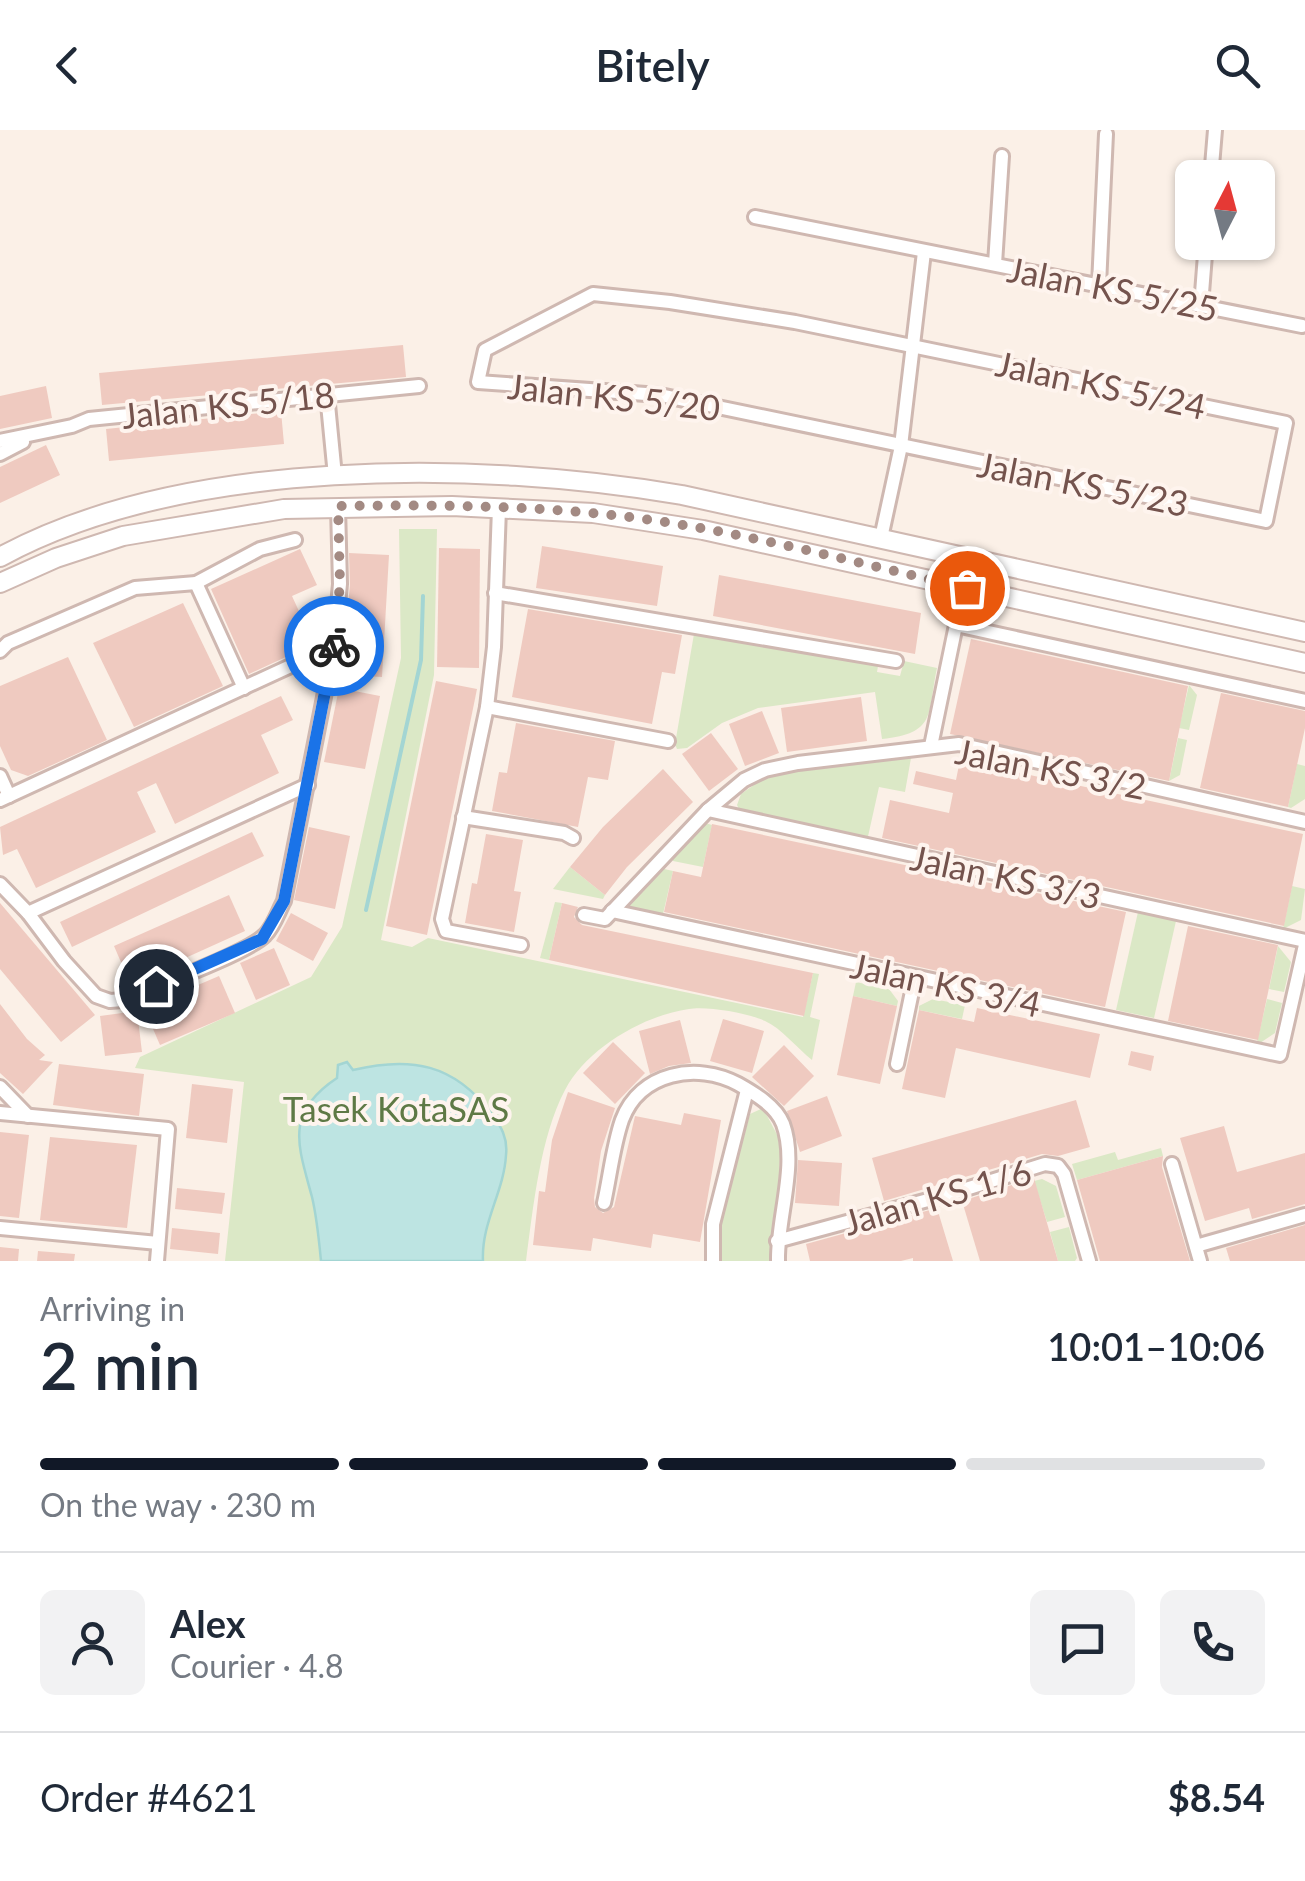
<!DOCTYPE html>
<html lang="en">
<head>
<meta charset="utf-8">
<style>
	body { margin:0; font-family:Lato,sans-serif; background:#f2f2f3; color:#1f2937; height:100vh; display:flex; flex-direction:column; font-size:38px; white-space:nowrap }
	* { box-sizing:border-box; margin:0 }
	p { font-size:32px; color:#747a83 }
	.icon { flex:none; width:55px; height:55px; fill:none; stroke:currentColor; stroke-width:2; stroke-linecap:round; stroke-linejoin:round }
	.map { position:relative; height:1131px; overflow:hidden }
	.details { display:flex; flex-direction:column; background:#fff; flex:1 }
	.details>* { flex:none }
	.needle { width:65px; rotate:6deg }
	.controls { position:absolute; left:1175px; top:30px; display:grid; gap:20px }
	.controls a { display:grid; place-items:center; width:100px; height:100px; border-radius:15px; background:#fff; box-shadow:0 2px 8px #0004; font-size:50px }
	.pin { position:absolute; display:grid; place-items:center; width:85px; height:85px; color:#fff; margin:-42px; border:5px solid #fff; border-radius:50%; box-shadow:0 2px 10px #0007 }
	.courier { position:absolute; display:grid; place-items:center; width:100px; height:100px; margin:-50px; border:8px solid #1a73e8; border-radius:50%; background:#fff; color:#222; box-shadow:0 2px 12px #0007 }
	.overview em { font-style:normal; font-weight:600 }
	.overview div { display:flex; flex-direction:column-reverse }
	.overview { display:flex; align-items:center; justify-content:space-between; height:170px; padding:0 40px }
	h1 { font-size:65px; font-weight:600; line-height:75px }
	.bar { display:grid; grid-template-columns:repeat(4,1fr); gap:15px 10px; align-content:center; height:120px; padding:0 40px }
	.bar i { height:12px; border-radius:8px; background:#e0e1e3 }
	.bar .selected { background:#111827 }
	.bar p { grid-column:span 4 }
	.line { display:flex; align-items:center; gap:25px; padding:0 40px; border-top:2px solid #e0e1e3 }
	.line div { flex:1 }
	.round { display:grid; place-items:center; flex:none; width:105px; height:105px; border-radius:15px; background:#f2f2f3 }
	header { display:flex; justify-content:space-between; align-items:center; height:130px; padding:0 40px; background:#fff; font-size:45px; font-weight:600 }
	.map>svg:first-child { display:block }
	.green { fill:#dbe8c6 }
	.water { fill:#bde4e2; stroke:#a3d5d3; stroke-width:2.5 }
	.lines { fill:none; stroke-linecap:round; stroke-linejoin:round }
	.stream { stroke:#a3d5d3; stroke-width:4 }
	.building { fill:#efcac0 }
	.minor-casing { stroke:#cfb8b1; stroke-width:18 }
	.tertiary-casing { stroke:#cfb8b1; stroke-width:22 }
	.minor { stroke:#fff; stroke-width:12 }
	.tertiary { stroke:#fff; stroke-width:18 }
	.done { stroke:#a38a83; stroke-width:10; stroke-dasharray:0 18 }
	.route { stroke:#1a73e8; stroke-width:12 }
	.labels { text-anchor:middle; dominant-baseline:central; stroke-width:8; stroke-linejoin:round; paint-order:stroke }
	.street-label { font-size:35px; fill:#74534d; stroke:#fef4ee }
	.park-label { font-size:35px; fill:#5e7945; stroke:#fef4ee }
</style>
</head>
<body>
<header><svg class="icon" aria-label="back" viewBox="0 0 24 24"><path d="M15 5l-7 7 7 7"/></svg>Bitely<svg class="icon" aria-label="search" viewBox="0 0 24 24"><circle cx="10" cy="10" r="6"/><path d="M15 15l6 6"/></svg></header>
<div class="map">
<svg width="1305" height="1131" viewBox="0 0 1305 1131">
	<rect width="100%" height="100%" fill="#fbf0e7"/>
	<!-- green -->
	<g class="green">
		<path d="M399,399H437L434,545L381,810L412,817L428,808L803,887L813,843L819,844L810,887L820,890L812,930C797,918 781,898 765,891C748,883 707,876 689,879C644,885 586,919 565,960C540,1007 533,1079 526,1131H225L244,952L135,938L140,927L311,847L342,797L401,528Z"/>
		<path d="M694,504L878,536L877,542L900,546L904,531L937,538C927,585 937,603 882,609L875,562L758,578L722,593L687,618L677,619L675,614Z"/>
		<path d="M1189,555L1197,565L1189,600L1179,598Z"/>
		<path d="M1178,608L1187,610L1180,645L1169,651Z"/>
		<path d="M911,628L905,662L879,657L867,711L740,681L737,675L741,664L761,650L784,643Z"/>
		<path d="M1297,634L1305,636V669L1291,678L1288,677Z"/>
		<path d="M705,693L712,695L703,737L673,731L672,726Z"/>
		<path d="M570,737L605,765L603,769L553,759Z"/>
		<path d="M660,738L673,741L663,784L628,776L627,772Z"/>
		<path d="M1292,756L1305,759L1301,790L1283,799Z"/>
		<path d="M555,772L562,773L549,830L540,828Z"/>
		<path d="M1138,782L1176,791L1154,888L1116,880Z"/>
		<path d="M1278,816L1291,832L1284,862L1269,859Z"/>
		<path d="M856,852L889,859L898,871L897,876L853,866Z"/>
		<path d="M933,869L965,875L962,889L919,880V876Z"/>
		<path d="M1267,869L1282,873L1275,903L1260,913L1257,912Z"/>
		<path d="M763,978L781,1012L774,1131H720V1093L750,984Z"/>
		<path d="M1161,1018L1163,1026L1077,1050L1072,1034L1115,1022L1118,1030Z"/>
		<path d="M1042,1049L1056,1056L1065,1087L1047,1092L1034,1051Z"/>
		<path d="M1069,1097L1077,1128L1075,1131H1058L1050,1102Z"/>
	</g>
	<!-- water -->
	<path class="water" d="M347,932L353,940C411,926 454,934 491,983C501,996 508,1008 506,1025C504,1062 481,1093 483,1131H321C319,1110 317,1088 312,1067C298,1015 284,983 337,948L338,935Z"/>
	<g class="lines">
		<!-- stream -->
		<path class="stream" d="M366,780L421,530L423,466"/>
	</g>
	<!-- building -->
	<g class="building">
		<path d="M403,215L406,247L102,275L99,243Z"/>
		<path d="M46,256L52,288L0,299V266Z"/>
		<path d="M281,281L284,314L109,331L106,299Z"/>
		<path d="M46,315L60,345L0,373V337Z"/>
		<path d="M542,416L663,436L657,476L536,458Z"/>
		<path d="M439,418L480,419L479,538L437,537Z"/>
		<path d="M300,419L317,455L292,466L314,514L249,544L211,459Z"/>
		<path d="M349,423L389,425L382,547L341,545L350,455Z"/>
		<path d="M719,445L921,483L915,524L713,486Z"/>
		<path d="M183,473L223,556L134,597L93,513Z"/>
		<path d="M528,479L682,505L675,544L662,542L652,594L512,567Z"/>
		<path d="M971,509L1188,556L1169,651L950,604Z"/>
		<path d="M68,527L107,610L28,646L11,640L0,616V556Z"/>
		<path d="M436,551L477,559L427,805L386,796Z"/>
		<path d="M339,558L380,566L365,639L324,632Z"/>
		<path d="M1221,563L1305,581V598L1288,677L1200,658Z"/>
		<path d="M281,566L293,590L261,605L279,643L175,694L156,653L137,662L156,702L36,758L17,719L3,725L0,697Z"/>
		<path d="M861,567L867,611L787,622L781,578Z"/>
		<path d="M762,581L779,623L745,636L729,594Z"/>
		<path d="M516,593L615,611L608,650L588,647L578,697L492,681L499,642L507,643Z"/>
		<path d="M711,603L738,639L709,661L682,624Z"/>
		<path d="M960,630L1303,704L1284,796L882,708L890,670L949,683L953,663L913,654L916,641L956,650Z"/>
		<path d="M663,639L693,672L627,737L605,765L570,737L603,697Z"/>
		<path d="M712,694L1126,782L1105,877L664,782L673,741L701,747Z"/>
		<path d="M309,697L350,706L335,779L294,770Z"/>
		<path d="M252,702L264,726L72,817L60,792Z"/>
		<path d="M486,704L523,710L514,761L521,762L514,802L465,793L472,753L477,754Z"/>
		<path d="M229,765L245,801L130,853L114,816Z"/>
		<path d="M0,773L95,885L61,912L0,839Z"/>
		<path d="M562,773L578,777L574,787L582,795L813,843L804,886L549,830Z"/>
		<path d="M291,783L328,803L313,831L276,811Z"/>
		<path d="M1188,796L1278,815L1258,910L1168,891Z"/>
		<path d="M274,818L290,855L256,870L240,833Z"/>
		<path d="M219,846L235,883L160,915L144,878Z"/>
		<path d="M853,866L897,876L880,954L837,945Z"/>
		<path d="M0,874L27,909L45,925L39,930L53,932L23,964L0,943Z"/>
		<path d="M977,878L1100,904L1090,948L956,918L945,968L902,959L919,880L974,892Z"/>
		<path d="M137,881L142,922L105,926L100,886Z"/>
		<path d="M723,889L764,901L752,943L710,931Z"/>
		<path d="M680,890L691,933L669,936L650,944L639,901Z"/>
		<path d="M613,912L645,943L615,974L583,943Z"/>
		<path d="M784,915L814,946L784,976L752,947Z"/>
		<path d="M1131,921L1154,926L1151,941L1128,935Z"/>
		<path d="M59,934L144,944L139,986L53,975Z"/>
		<path d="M192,954L233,959L227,1013L186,1008Z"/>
		<path d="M568,962L615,978L601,1021L594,1068L595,1077L603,1083L614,1077L635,986L681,995L684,983L721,990L700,1112L653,1104L651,1118L593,1108L591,1121L533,1115L539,1061L545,1062L552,1010Z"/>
		<path d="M827,966L842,1006L800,1022L787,981Z"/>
		<path d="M1076,970L1090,1017L1058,1026L1042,1024L884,1071L872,1028Z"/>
		<path d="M1224,996L1237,1042L1305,1023V1074L1252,1089L1249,1078L1205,1091L1180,1008Z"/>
		<path d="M0,1002L29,1005L19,1088L0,1086Z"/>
		<path d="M50,1007L137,1015L127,1098L40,1090Z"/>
		<path d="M1163,1026L1162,1037L1190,1131H1100L1077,1050Z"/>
		<path d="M798,1030L842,1033L839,1076L795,1073Z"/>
		<path d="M1034,1048L1058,1131H980L962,1071Z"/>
		<path d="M177,1058L225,1063L222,1084L175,1079Z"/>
		<path d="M937,1078L953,1131H913V1128L901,1131H810L806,1114Z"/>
		<path d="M1305,1095V1131H1230L1226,1118Z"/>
		<path d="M172,1098L220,1103L218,1124L170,1119Z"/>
		<path d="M0,1117L19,1119L18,1131H0Z"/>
		<path d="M38,1121L75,1124L74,1131H37Z"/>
	</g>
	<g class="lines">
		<defs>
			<g id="minor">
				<path d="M1211,48L1215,0"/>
				<path d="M755,87L1302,196"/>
				<path d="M995,134L1002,26"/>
				<path d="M1099,155L1106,4"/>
				<path d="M593,164L670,172L795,192L1286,293L1266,391L660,265L478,252L485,220Z"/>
				<path d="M1201,176L1206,112"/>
				<path d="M327,264L335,346"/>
				<path d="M0,311L72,296L89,289L419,256"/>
				<path d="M0,324L23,312"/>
				<path d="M499,378L494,517L487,577L442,789L446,801L521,815"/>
				<path d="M881,408L901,316L924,122"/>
				<path d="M196,453L244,558"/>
				<path d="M495,463L896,531"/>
				<path d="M0,521L8,513L135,458L196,453L260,419L295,410"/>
				<path d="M487,577L668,611"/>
				<path d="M931,616L956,495L1305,571"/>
				<path d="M0,646L9,666"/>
				<path d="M0,670L334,516"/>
				<path d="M708,680L1305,811"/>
				<path d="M463,687L564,703L573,708"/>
				<path d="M0,754L28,783L64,831L96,866L110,871L123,870C151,858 248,823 265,805C274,796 278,782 284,771L334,516L340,454L338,377"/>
				<path d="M612,781L1280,925L1305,815"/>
				<path d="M28,783L308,655"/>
				<path d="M584,785L605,789L708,680L744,650L765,640L798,633L959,614L1305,692"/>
				<path d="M897,934L915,847"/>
				<path d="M0,957L28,986"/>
				<path d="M0,983L168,999L157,1131"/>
				<path d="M1172,1034L1200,1131"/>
				<path d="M604,1073C610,1046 613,1016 622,990C640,942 697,932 738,954C754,963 776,976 783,994C798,1035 777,1088 778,1131"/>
				<path d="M0,1098L158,1113"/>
				<path d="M777,1111L950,1064L1045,1034L1058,1036L1064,1044L1089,1131"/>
				<path d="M1196,1116L1305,1085"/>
				<path d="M713,1131V1094L747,960"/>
			</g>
			<g id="tertiary">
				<path d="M0,427C184,327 479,330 682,365L1305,502"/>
				<path d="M0,453L56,428L123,406L284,379L452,376L593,383L703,400L1305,533"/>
			</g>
		</defs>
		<!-- minor casing -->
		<use href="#minor" class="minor-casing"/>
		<!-- tertiary casing -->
		<use href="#tertiary" class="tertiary-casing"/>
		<!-- minor -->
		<use href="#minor" class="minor"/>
		<!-- tertiary -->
		<use href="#tertiary" class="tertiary"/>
	</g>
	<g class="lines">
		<!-- done -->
		<path class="done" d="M334,516L340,454L338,376C422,375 507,375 591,383C717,394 843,430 967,458"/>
		<!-- route -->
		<path class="route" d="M156,856L262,809L284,771L334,516"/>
	</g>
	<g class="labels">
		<!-- street labels -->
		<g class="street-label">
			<text transform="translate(1113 158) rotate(11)">Jalan KS 5/25</text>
			<text transform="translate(1101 254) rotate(12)">Jalan KS 5/24</text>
			<text transform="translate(614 266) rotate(6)">Jalan KS 5/20</text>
			<text transform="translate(228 274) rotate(-6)">Jalan KS 5/18</text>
			<text transform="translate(1083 353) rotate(11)">Jalan KS 5/23</text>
			<text transform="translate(1051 638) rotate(11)">Jalan KS 3/2</text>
			<text transform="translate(1006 746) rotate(12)">Jalan KS 3/3</text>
			<text transform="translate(946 854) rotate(12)">Jalan KS 3/4</text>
			<text transform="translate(937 1066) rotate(-16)">Jalan KS 1/6</text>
		</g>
		<!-- park labels -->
		<g class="park-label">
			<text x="396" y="978">Tasek KotaSAS</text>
		</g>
	</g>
</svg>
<div class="controls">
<a><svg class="needle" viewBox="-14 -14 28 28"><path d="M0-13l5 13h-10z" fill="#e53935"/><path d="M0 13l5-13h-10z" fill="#747a83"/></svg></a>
</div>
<div class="pin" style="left:967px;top:458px;background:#ea580c"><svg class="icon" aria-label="bag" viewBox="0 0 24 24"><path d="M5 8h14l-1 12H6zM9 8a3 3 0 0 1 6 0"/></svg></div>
<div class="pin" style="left:156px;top:856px;background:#1f2937"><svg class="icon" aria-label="home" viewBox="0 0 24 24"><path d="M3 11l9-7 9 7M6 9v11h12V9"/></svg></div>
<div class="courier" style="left:334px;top:516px"><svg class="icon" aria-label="bike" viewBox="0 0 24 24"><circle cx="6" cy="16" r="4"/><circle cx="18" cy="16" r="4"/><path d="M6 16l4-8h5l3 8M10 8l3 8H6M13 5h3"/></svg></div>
</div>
<section class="details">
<div class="overview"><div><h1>2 min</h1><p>Arriving in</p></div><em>10:01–10:06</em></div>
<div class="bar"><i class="selected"></i><i class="selected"></i><i class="selected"></i><i></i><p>On the way · 230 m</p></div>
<div class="line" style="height:180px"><a class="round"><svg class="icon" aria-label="person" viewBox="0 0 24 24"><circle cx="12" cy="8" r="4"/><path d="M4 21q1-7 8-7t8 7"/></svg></a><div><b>Alex</b><p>Courier · 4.8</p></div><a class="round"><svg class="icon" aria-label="chat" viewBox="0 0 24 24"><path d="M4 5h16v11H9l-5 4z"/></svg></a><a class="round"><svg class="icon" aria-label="phone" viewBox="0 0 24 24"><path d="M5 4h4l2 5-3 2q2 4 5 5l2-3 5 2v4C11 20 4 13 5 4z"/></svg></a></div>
<div class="line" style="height:130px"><div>Order #4621</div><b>$8.54</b></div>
</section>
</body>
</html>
